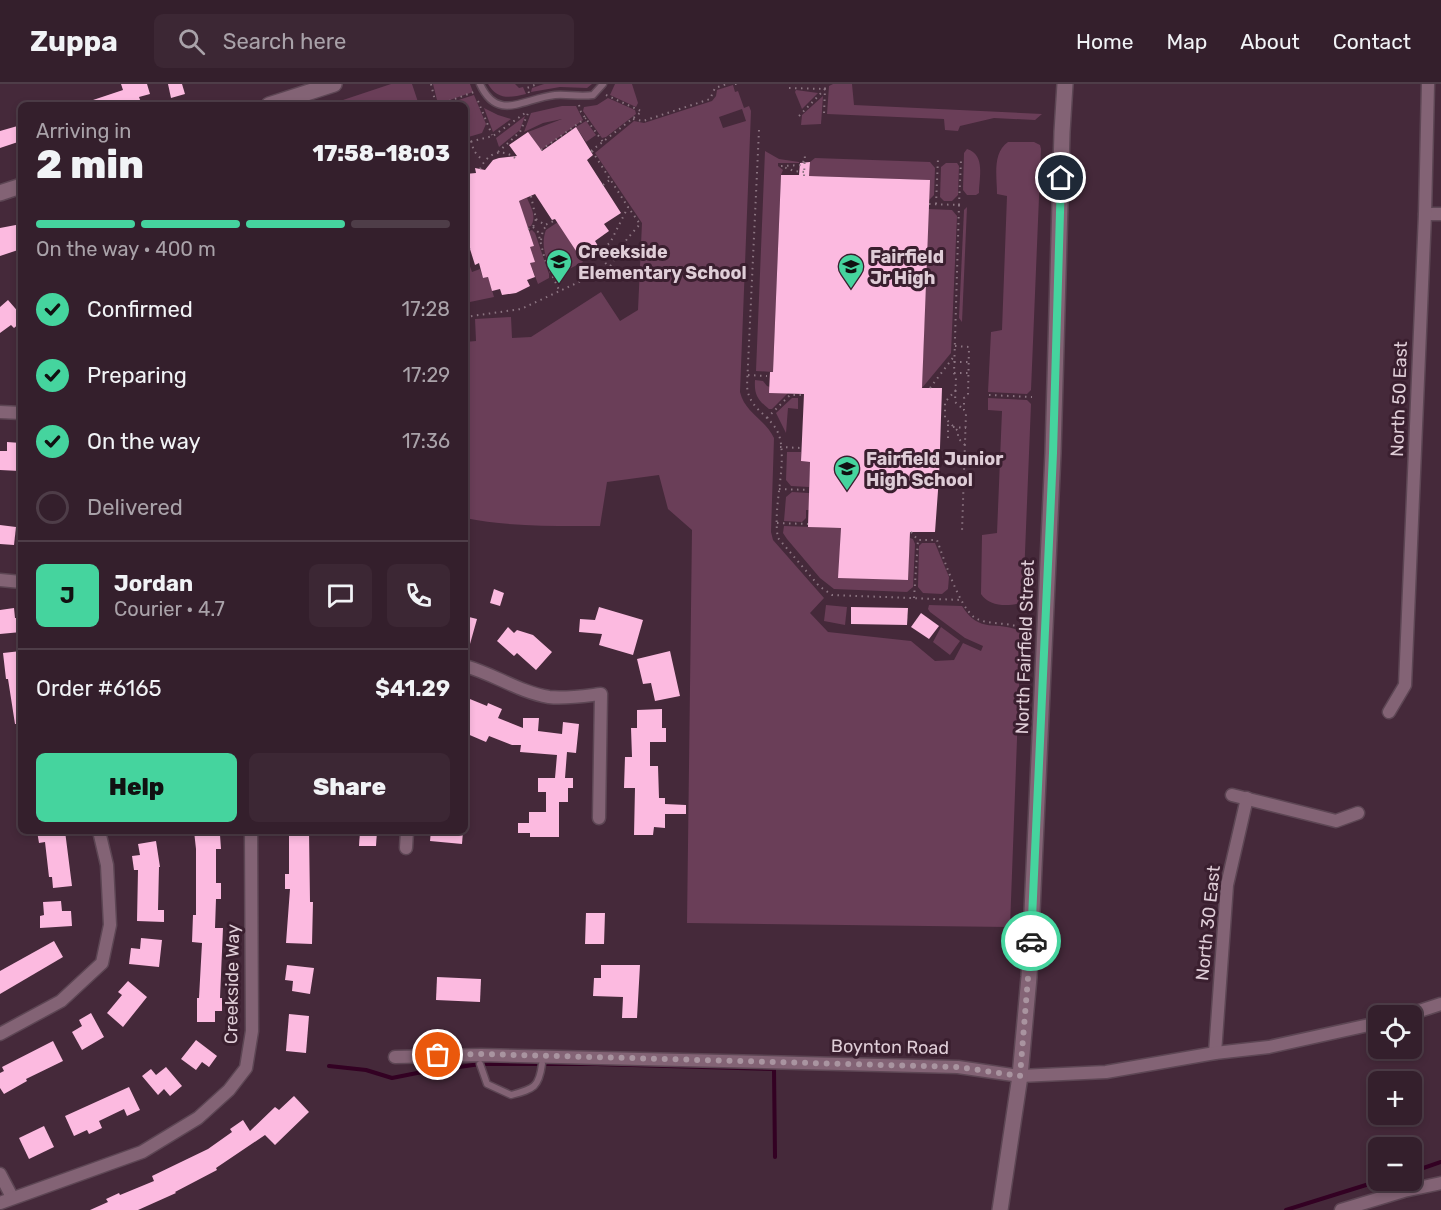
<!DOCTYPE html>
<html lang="en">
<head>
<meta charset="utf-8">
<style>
	body { margin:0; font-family:Rubik,sans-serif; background:#3c2734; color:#f1f3f6; height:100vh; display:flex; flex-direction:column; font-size:22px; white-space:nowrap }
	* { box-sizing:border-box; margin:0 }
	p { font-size:20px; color:#a9a2a9 }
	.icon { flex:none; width:33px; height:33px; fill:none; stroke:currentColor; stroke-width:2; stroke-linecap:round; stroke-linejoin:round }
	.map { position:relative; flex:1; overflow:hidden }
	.drawer { position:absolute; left:18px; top:18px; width:450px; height:732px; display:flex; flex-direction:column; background:#341f2c; border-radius:9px; box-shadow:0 3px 9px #0003,0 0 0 2px #4e3d48 }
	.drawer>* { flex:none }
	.tools { position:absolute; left:1368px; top:921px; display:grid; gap:12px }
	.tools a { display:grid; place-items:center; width:54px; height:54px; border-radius:9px; background:#341f2c; box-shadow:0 3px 9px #0003,0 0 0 2px #4e3d48; font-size:30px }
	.pin { position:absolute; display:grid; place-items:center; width:51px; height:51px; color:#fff; margin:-26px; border:3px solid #fff; border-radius:50%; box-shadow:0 2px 6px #0007 }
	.courier { position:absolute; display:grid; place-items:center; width:60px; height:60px; margin:-30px; border:4px solid #45d49e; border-radius:50%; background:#fff; color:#222; box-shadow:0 2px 8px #0007 }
	.summary em { font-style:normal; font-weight:800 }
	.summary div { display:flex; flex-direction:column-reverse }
	.summary { display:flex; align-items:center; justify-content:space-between; height:102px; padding:0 18px }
	h1 { font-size:39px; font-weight:800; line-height:45px }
	.bar { display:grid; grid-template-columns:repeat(4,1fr); gap:9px 6px; align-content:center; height:72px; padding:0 18px }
	.bar i { height:8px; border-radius:4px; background:#4e3d48 }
	.bar .current { background:#45d49e }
	.bar p { grid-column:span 4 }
	.line { display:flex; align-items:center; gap:15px; padding:0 18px; border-top:2px solid #4e3d48 }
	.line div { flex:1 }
	.round { display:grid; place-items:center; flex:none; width:63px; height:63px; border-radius:9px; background:#3c2734 }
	ol { padding:0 18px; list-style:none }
	li { display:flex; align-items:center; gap:18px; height:66px }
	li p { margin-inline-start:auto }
	li .icon { padding:6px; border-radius:50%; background:#45d49e; color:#111; stroke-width:4 }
	li:last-child { color:#a9a2a9 }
	li i { width:33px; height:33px; border:3px solid #4e3d48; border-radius:50% }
	.cta { display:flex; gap:12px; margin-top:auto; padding:12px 18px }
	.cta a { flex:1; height:69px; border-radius:9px; background:#45d49e; color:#111; font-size:24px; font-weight:800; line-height:69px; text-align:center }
	.cta a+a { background:#3c2734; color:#f1f3f6 }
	header { display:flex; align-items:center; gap:36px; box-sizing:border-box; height:84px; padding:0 30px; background:#341f2c; border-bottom:2px solid #4e3d48 }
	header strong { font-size:28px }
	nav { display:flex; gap:33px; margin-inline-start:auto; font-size:21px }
	.search { width:420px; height:54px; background:#3c2734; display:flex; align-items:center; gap:15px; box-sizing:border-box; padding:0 21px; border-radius:9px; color:#a9a2a9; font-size:22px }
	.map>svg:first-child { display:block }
	.green { fill:#6a3e58; fill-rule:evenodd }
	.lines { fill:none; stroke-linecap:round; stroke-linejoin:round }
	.stream { stroke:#330123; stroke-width:4 }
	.building { fill:#fcbae0 }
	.service-casing { stroke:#5d4654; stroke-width:9 }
	.minor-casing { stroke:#5d4654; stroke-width:15 }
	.tertiary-casing { stroke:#5d4654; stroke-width:18 }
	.path { stroke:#8c7582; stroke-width:2; stroke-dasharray:1.5 4.5; stroke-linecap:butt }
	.service { stroke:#836375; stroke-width:6 }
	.minor { stroke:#836375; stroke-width:12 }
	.tertiary { stroke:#836375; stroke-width:15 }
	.done { stroke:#a994a0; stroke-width:6; stroke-dasharray:0 10.8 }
	.route { stroke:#45d49e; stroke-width:8 }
	.labels { text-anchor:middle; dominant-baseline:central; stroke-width:6; stroke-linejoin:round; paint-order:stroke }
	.poi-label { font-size:18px; font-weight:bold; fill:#dfcdd7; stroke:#3a1f2f; text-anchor:start }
	.street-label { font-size:18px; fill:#dfcdd7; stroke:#3a1f2f }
</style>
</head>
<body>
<header>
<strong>Zuppa</strong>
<div class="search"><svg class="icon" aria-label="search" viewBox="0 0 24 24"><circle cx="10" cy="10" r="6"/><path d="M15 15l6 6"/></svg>Search here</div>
<nav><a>Home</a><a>Map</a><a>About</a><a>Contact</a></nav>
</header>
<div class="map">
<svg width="1441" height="1126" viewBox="0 0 1441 1126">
	<rect width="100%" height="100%" fill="#45293a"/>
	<!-- green -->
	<g class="green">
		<path d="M391,0H412L419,21H328Z"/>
		<path d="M433,0H470L473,8L438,20Z"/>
		<path d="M488,0H515L519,4L523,3L526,10C510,14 497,16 488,0Z"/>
		<path d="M544,0H592L587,4L560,3L531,8L532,4Z"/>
		<path d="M615,0H632L638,19L636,23L610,11Z"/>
		<path d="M833,0H852L854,21L1042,30L1035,36L994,34L960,42L958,47L945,46L944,35L827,30L829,2Z"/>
		<path d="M733,1L735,8L738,7L744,24L749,22L751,27L740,308C745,329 765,335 774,354L771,448L773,456L824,514L810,529L828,548L911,557L935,577L954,576L963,559L981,567L983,562L965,554L930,528L928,525L929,521L962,522C980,552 1000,535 1021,548L1010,843L687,839L692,446L668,425L659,391L607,398L600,442C555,442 509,443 465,434V258L476,257L475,235L511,233L512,254L531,253L601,208L620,237L638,226L642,139L595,69L634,37L644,39L712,17L716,12L717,6ZM742,25L746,37L723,44L719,33Z"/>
		<path d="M796,6L818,9L802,25L795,8Z"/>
		<path d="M474,11L486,40L482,49L465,54V21H443Z"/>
		<path d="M823,12L821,40L801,41L802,31Z"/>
		<path d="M608,14L635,26L636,30L606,53L602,54L583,27L584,23L597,21Z"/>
		<path d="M562,22H576L583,36L541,66L528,48L562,35L543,39L524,48L531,29Z"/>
		<path d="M484,24L498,31L511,35L493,48Z"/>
		<path d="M525,32L520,46L499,63L496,54Z"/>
		<path d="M586,37L596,51L586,58L576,43Z"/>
		<path d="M1008,58H1034L1040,61L1041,65L1031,306L1027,310L988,308L991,248L1002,246L1007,112L997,110C997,93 992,69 1008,58Z"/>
		<path d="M967,65C986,71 979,94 979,109L976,111H967L963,106L964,69Z"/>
		<path d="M765,67L779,75L799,78V79H778V82L783,86L781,91L773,288L756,287Z"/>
		<path d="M815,74L930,78L935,84L934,111L929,116V96L809,92L810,78Z"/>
		<path d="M946,79H957L959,82L958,111L952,117H944L940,113L941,83Z"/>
		<path d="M527,114C531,123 537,133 531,142L527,143L519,117Z"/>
		<path d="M967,123L962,238L959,234L964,126Z"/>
		<path d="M928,125L952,126L957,132L951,269L922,304Z"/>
		<path d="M558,138L583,178L557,191C546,180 540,161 546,146Z"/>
		<path d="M532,146L535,149L549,190V194L538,200L530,179V163L534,162L529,147Z"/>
		<path d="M466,171L472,188L480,185L483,194L488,193L494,213L465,219Z"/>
		<path d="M755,296L763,297L767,302L788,309L772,325H769C758,316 754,311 755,296Z"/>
		<path d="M792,314H798V325L788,324L786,349L776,329Z"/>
		<path d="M988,314L1027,316L1031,320L1023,518C1010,523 989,523 981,510L982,451L997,449L1002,327L988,326Z"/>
		<path d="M787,368H801V377L810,378L809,403L791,402L786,396Z"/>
		<path d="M792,408L809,409V426H806V434L802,438L784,437L786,413Z"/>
		<path d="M784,442L841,444L839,493L907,496L910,454L913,455L915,460L913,503L907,508L834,505L820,494L787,455L783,449Z"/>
		<path d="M922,459H935L949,493L948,505L942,510L923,509L918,503L919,462Z"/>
		<path d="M826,521L847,523L845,541L824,537Z"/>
		<path d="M941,543L960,557L950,571L933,558Z"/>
	</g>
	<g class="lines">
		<!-- stream -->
		<g class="stream">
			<path d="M329,982L366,986L392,994L417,989L480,980H597L774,985L775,1073"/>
			<path d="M1412,1088L1441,1078"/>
			<path d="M1286,1126L1382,1096"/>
		</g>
	</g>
	<!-- building -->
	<g class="building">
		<path d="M121,0H147L150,10L139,13L142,21H84V19L123,6Z"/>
		<path d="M168,0H182L185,10L171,14Z"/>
		<path d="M21,41V57L0,64V47Z"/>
		<path d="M576,43L593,71L587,76L621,129L604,140L609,147L595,157L598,162L580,173L555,135L552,136L535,110L519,117L534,162L530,163L535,178L530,179L535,193L527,196L530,202L516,209L502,211L500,205L492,207L488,193L483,194L479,179L475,181L465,149V90L476,89L475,84L485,86L493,76L499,74L517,72L509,61L528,48L542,67Z"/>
		<path d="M810,78L809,92L930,96L922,304H942L939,393L935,448H910L908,496L838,494L841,444L808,443L810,378L801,377L804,310L769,309L770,288H773L781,91H799L800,79Z"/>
		<path d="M21,140V165L0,172V144Z"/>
		<path d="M8,216L21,231V238L14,244L11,241L0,249V223Z"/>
		<path d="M7,358L21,359L20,387L0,386V367H7Z"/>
		<path d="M0,441L16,443L14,461L0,460Z"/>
		<path d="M494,505L504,509L500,522L490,519Z"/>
		<path d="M599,523L643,536L633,571L599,561L602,550L579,548L580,535L595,536Z"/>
		<path d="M851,523L908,524L907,541L851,540Z"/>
		<path d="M14,524L15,534H21V548L0,550V526Z"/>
		<path d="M921,529L939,542L929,555L911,543Z"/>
		<path d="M465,532L477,535L468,567L465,566Z"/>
		<path d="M508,543L514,549L517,546L533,551L552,568L536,586L517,569L514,572L497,557Z"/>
		<path d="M21,567V640H15L8,595H6L3,569Z"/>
		<path d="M670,567L680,612L655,617L651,599L643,600L637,575Z"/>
		<path d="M465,613L487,622L488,619L502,625L498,634L523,644V634H539L538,647L562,650L563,638L579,640L576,669L567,668L565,694H573V704H568V718H559V753H530V749H518V739H529V728H546V708H538V694H555L557,671L520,668L521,661H512L489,652L486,658L465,649Z"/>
		<path d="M662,625V644H666V658H650V682H658L659,714H665V720L686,721V730H665V744L654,743L653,751H634L635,704H624L625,673H632L631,644H637V626Z"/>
		<path d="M37,747H65L72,802L53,804L52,793H49L45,758L39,759Z"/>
		<path d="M194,747H212V751H220L221,765H216V799H221V815H216L215,844H223L220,914H222V927H215V938H197V914H199L202,859L192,858L193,831H196V765Z"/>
		<path d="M289,747H309L310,818H313L312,860L286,859L290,805H285V790H289Z"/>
		<path d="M360,747H377L376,762H359Z"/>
		<path d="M431,747H463L462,760L430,757Z"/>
		<path d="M156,757L160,783H159L158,826H164V838L137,837L138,786H134L132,772L140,771L138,760Z"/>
		<path d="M61,817L62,827H71L72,842L40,844V832L44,831L43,818Z"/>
		<path d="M586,829H605L604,860H585Z"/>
		<path d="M141,854L162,856L159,883L129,880L131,864L140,865Z"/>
		<path d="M54,857L63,873L0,910V887Z"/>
		<path d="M287,881L314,884L310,910L292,907L293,897L285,896Z"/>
		<path d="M601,881H640L637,934H622L623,913L593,912L594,894H601Z"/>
		<path d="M437,893L481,895L480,918L436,916Z"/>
		<path d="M128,897L147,913L123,943L107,929L122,911L118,908Z"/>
		<path d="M91,929L104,953L82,966L72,948L82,942L79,936Z"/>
		<path d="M289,930L309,932L306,969L286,967Z"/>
		<path d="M196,956L217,972L209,983L202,978L196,986L181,975Z"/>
		<path d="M53,957L63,977L26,995L27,997L4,1010L0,1004V989L4,987L2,983Z"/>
		<path d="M166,983L182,1002L170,1012L164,1005L158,1011L142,992L151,985L156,991Z"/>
		<path d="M129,1003L140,1026L127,1032L124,1025L99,1037L102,1044L89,1050L87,1046L74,1052L65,1032Z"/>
		<path d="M294,1012L309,1028L275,1061L265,1051L216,1084L217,1086L175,1108L176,1109L138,1126H90L108,1118L106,1115L119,1109L120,1111L154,1097L152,1092L208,1065L232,1048L230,1045L243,1036L250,1047L275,1023L279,1026Z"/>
		<path d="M44,1042L54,1063L29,1075L19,1054Z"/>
	</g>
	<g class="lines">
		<defs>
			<g id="service">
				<path d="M480,0C498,39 524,14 555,11C568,10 580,13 593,11L603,0"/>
				<path d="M480,980L487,1000L511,1011C533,1005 539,1004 542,980"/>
			</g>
			<g id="minor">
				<path d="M1425,130H1441"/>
				<path d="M0,328L21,329"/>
				<path d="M0,496L21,498"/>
				<path d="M465,582C494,590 519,608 549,613C565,615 584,612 601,610L599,734"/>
				<path d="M1389,628L1405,601L1425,130L1428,0"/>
				<path d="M1232,711L1336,737L1358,729"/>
				<path d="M406,764L407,747"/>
				<path d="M1404,932L1441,920"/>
				<path d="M0,950L61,917L102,879L110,841L107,781L99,747"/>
				<path d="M1215,969L1227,801L1247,714"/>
				<path d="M395,973L481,971L958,983L1020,992L1106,988L1215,969L1269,963L1378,939"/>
				<path d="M0,1090L12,1113"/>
				<path d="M0,1119L142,1068L198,1034L229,1006L246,984L252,947L251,747"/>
				<path d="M1341,1126L1404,1107L1441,1099"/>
			</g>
			<g id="tertiary">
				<path d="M269,21L334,0"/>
				<path d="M0,109L21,102"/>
				<path d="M1000,1126L1020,992L1029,893L1053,369L1062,48L1065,0"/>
			</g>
		</defs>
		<!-- service casing -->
		<use href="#service" class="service-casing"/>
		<!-- minor casing -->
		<use href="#minor" class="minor-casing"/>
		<!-- tertiary casing -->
		<use href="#tertiary" class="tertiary-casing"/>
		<!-- path -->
		<g class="path">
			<path d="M431,0L436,21"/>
			<path d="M735,0H739"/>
			<path d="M789,4L825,5V2"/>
			<path d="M529,9L527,4L537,0"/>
			<path d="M606,11L641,27"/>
			<path d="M478,17L492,51"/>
			<path d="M438,21L474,8"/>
			<path d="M579,21L581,28L603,58"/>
			<path d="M799,32L825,5L824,30"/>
			<path d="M633,35L643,37L710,15L715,4L727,0"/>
			<path d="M759,46L747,302C749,327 771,330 779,351C788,380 772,423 778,454L819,502L832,511L962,516"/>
			<path d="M471,57L474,67L483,77"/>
			<path d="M465,59L493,52L525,29"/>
			<path d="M541,66L586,34"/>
			<path d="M591,67L641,28"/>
			<path d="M592,67L628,123L610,159L597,167"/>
			<path d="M498,68L520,48L529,27"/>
			<path d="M480,85C487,70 501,63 515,74"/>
			<path d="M804,88L794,87L781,82L802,81L804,76"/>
			<path d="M804,92L805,70"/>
			<path d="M603,101L611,95"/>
			<path d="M929,120L959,121L961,76"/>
			<path d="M936,120L938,75"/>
			<path d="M959,121L954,289L956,293L955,318L964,326"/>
			<path d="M536,135L545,141L556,136"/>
			<path d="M533,143L538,148L545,176L560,208"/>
			<path d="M528,145L533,143L536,135L531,112"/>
			<path d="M541,156L543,146L548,140"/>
			<path d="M595,164L609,184"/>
			<path d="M465,168L470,164"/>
			<path d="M465,233L521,225L609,184L627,155L640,140L628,123"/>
			<path d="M955,262L969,263L968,311L964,314V326L966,329L962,448"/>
			<path d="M954,278H968"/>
			<path d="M954,289H968"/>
			<path d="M748,291L767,292"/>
			<path d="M930,304L955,271"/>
			<path d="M956,306L945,318V334L958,347V354L965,361"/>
			<path d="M989,311L1032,313"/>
			<path d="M767,334L790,311H804"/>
			<path d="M953,343L966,344"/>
			<path d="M948,354V338"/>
			<path d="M780,363L801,364"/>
			<path d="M779,405L809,406"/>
			<path d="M777,439L808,440"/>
			<path d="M911,448L918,456H937C944,475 959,522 974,533C988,543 1015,536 1023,547"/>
			<path d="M914,514L918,456"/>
		</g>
		<!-- service -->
		<use href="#service" class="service"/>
		<!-- minor -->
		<use href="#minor" class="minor"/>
		<!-- tertiary -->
		<use href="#tertiary" class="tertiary"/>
	</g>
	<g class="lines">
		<!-- done -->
		<path class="done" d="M438,971L481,970L958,983L1020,992L1031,857"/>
		<!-- route -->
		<path class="route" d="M1031,857L1053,369L1061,94"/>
	</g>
	<!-- icons -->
	<defs>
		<symbol id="school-pin" viewBox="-11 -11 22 30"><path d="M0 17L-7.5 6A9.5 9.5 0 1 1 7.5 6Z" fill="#45d49e" stroke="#3a1f2f"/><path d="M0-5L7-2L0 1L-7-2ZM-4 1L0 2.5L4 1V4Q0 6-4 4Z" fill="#111"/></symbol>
	</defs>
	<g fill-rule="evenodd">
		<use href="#school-pin" x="544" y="163" width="30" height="40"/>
		<use href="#school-pin" x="836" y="168" width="30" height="40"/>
		<use href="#school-pin" x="832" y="370" width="30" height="40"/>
	</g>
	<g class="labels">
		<!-- poi labels -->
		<g class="poi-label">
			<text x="578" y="168">Creekside<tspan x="578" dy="21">Elementary School</tspan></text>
			<text x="870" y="173">Fairfield<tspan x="870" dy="21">Jr High</tspan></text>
			<text x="866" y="375">Fairfield Junior<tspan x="866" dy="21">High School</tspan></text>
		</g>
		<!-- street labels -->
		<g class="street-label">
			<text transform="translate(1399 315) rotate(-88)">North 50 East</text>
			<text transform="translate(1025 563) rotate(-88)">North Fairfield Street</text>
			<text transform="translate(1208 839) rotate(-84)">North 30 East</text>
			<text transform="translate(232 900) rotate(-89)">Creekside Way</text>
			<text transform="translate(890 963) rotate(1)">Boynton Road</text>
		</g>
	</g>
</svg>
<div class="tools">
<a><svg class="icon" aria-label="locate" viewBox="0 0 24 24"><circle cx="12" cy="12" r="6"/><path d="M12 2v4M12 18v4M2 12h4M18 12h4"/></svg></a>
<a>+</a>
<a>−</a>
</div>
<div class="pin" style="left:438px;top:971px;background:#ea580c"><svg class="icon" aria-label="bag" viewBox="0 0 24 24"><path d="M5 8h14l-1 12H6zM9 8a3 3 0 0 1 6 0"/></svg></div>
<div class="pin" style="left:1061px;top:94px;background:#1f2937"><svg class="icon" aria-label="home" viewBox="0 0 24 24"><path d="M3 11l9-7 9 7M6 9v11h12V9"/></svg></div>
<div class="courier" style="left:1031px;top:857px"><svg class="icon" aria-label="car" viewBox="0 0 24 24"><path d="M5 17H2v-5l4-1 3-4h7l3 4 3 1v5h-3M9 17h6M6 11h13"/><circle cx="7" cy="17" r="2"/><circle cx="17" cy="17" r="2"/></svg></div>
<section class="drawer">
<div class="summary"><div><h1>2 min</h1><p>Arriving in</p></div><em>17:58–18:03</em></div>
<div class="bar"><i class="current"></i><i class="current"></i><i class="current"></i><i></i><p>On the way · 400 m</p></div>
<ol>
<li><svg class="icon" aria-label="check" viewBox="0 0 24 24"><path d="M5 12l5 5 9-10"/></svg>Confirmed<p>17:28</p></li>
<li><svg class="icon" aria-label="check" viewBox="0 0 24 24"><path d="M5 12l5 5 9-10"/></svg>Preparing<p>17:29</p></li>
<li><svg class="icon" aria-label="check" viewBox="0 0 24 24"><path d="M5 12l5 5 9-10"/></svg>On the way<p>17:36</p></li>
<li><i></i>Delivered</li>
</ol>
<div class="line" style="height:108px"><b class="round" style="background:#45d49e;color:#111">J</b><div><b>Jordan</b><p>Courier · 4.7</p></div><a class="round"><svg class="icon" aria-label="chat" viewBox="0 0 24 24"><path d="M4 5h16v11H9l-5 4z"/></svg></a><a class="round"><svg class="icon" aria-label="phone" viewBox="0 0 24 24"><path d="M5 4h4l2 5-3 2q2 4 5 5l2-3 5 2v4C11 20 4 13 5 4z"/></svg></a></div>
<div class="line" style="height:78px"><div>Order #6165</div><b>$41.29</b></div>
<div class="cta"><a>Help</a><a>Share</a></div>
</section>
</div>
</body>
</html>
